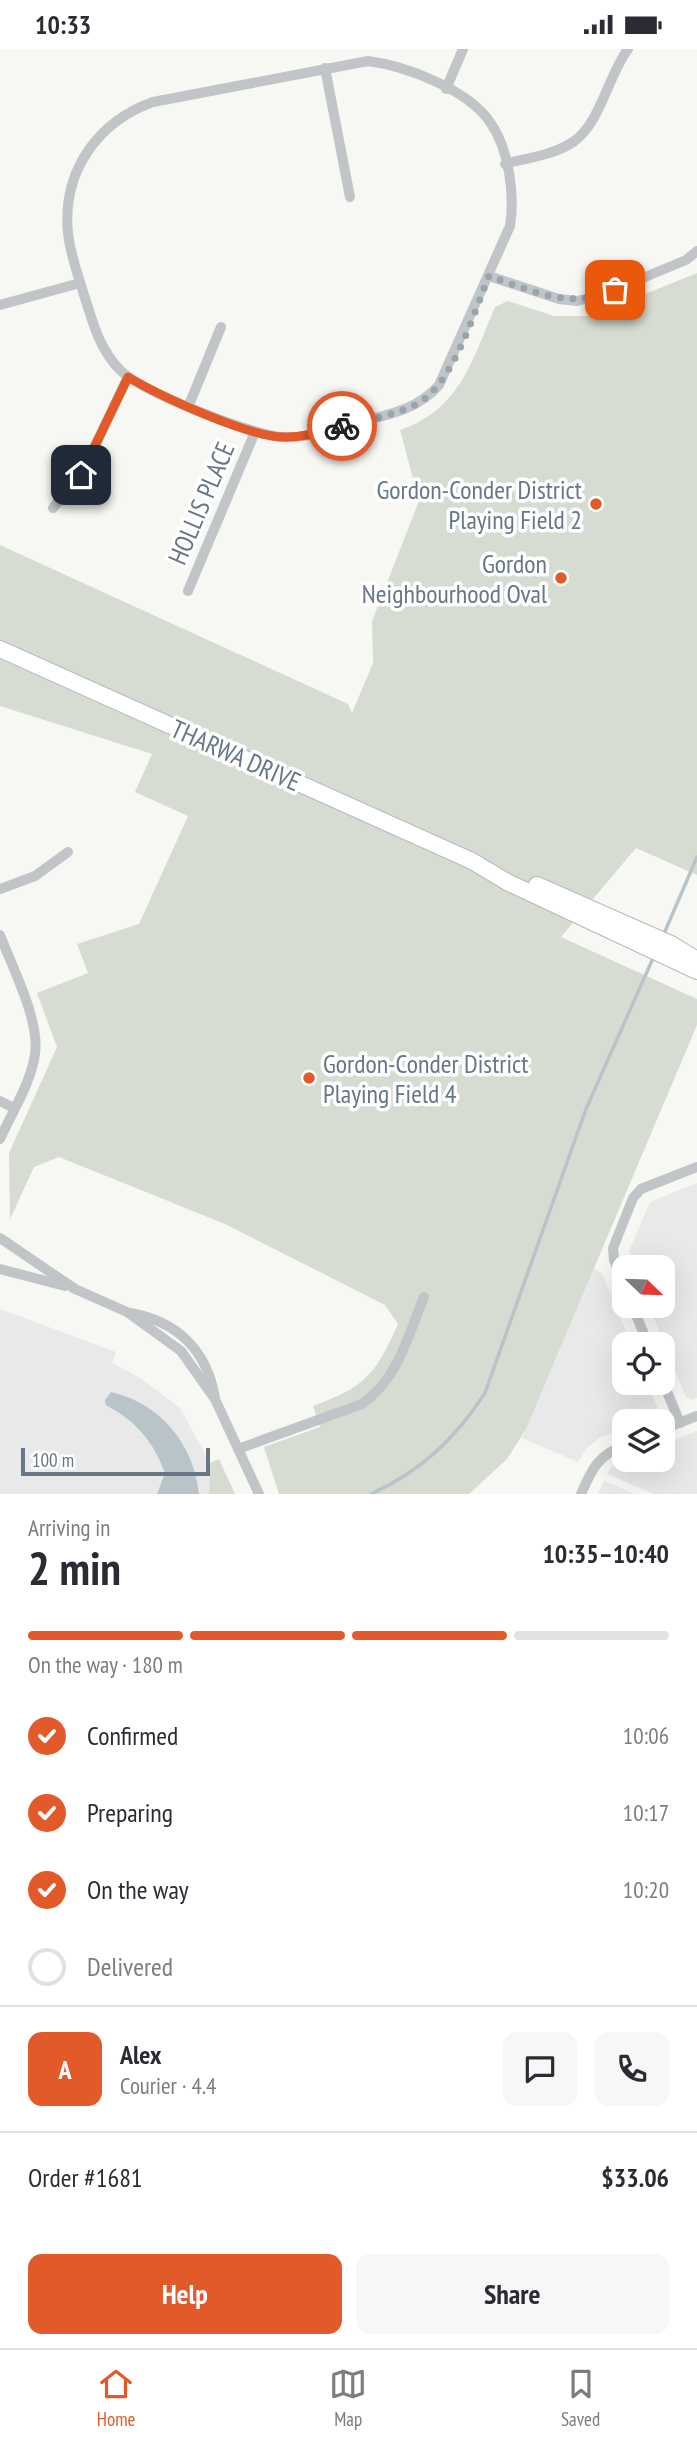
<!DOCTYPE html>
<html lang="en">
<head>
<meta charset="utf-8">
<style>
	body { margin:0; font-family:"PT Sans Narrow",sans-serif; background:#f7f7f7; color:#2b2b33; height:100vh; display:flex; flex-direction:column; font-size:26px; white-space:nowrap }
	* { box-sizing:border-box; margin:0 }
	p { font-size:23px; color:#7c7c81 }
	.icon { flex:none; width:38px; height:38px; fill:none; stroke:currentColor; stroke-width:2; stroke-linecap:round; stroke-linejoin:round }
	.map { position:relative; height:1445px; overflow:hidden }
	.details { display:flex; flex-direction:column; background:#fff; flex:1 }
	.details>* { flex:none }
	.needle { width:46px; rotate:113deg }
	.controls { position:absolute; left:612px; top:1206px; display:grid; gap:14px }
	.controls a { display:grid; place-items:center; width:63px; height:63px; border-radius:14px; background:#fff; box-shadow:0 7px 28px #0002; font-size:35px }
	.scale { position:absolute; left:21px; bottom:18px; width:189px; box-sizing:border-box; padding-left:7px; border:4px solid #677785; border-top:0; font-size:19px; line-height:24px; white-space:nowrap; color:#677785; -webkit-text-stroke:5px #fff; paint-order:stroke }
	.pin { position:absolute; display:grid; place-items:center; width:60px; height:60px; color:#fff; margin:-30px; border-radius:14px; box-shadow:0 4px 10px #0006 }
	.courier { position:absolute; display:grid; place-items:center; width:70px; height:70px; margin:-35px; border:5px solid #e2592a; border-radius:50%; background:#fff; color:#222; box-shadow:0 2px 9px #0007 }
	.head em { font-style:normal; font-weight:600 }
	.head div { display:flex; flex-direction:column-reverse }
	.head { display:flex; align-items:center; justify-content:space-between; height:119px; padding:0 28px }
	h1 { font-size:46px; font-weight:600; line-height:52px }
	.bar { display:grid; grid-template-columns:repeat(4,1fr); gap:10px 7px; align-content:center; height:84px; padding:0 28px }
	.bar i { height:9px; border-radius:5px; background:#e1e1e2 }
	.bar .current { background:#e2592a }
	.bar p { grid-column:span 4 }
	.line { display:flex; align-items:center; gap:18px; padding:0 28px; border-top:2px solid #e1e1e2 }
	.line div { flex:1 }
	.round { display:grid; place-items:center; flex:none; width:74px; height:74px; border-radius:14px; background:#f7f7f7 }
	ol { padding:0 28px; list-style:none }
	li { display:flex; align-items:center; gap:21px; height:77px }
	li p { margin-inline-start:auto }
	li .icon { padding:7px; border-radius:50%; background:#e2592a; color:#fff; stroke-width:4 }
	li:last-child { color:#7c7c81 }
	li i { width:38px; height:38px; border:4px solid #e1e1e2; border-radius:50% }
	.action { display:flex; gap:14px; margin-top:auto; padding:14px 28px }
	.action a { flex:1; height:80px; border-radius:14px; background:#e2592a; color:#fff; font-size:28px; font-weight:600; line-height:80px; text-align:center }
	.action a+a { background:#f7f7f7; color:#2b2b33 }
	.status { display:flex; justify-content:space-between; align-items:center; height:49px; padding:0 35px; background:#fff; direction:ltr }
	.status svg { height:19px; fill:currentColor }
	.dock { display:flex; justify-content:space-around; align-items:center; height:98px; border-top:2px solid #e1e1e2; background:#fff; font-size:19px; color:#7c7c81 }
	.dock a { display:grid; justify-items:center; gap:4px }
	.dock .current { color:#e2592a }
	.map>svg:first-child { display:block }
	.built { fill:#e8e9e8 }
	.green { fill:#d7dcd3 }
	.water { fill:#b9c4c9 }
	.lines { fill:none; stroke-linecap:round; stroke-linejoin:round }
	.stream { stroke:#b9c4c9; stroke-width:3.5 }
	.secondary-casing { stroke:#b5babf; stroke-width:18 }
	.street { stroke:#c1c5c8; stroke-width:10 }
	.secondary { stroke:#fff; stroke-width:16 }
	.done { stroke:#99a4ac; stroke-width:7; stroke-dasharray:0 12.6 }
	.route { stroke:#e2592a; stroke-width:9 }
	.poi-dot { fill:#e2592a; stroke:#fff; stroke-width:2.5 }
	.labels { text-anchor:middle; dominant-baseline:central; stroke-width:7; stroke-linejoin:round; paint-order:stroke }
	.poi-label { font-size:26px; fill:#677785; stroke:#fff; text-anchor:end }
	.street-label { font-size:26px; fill:#677785; stroke:#fff }
</style>
</head>
<body>
<div class="status"><b>10:33</b><svg viewBox="0 0 49 12"><path d="M0 12V9h3v3zM5 12V6h3v6zM10 12V3h3v9zM15 12V0h3v12zM26 1h20v11H26zM47 4h2v5h-2z"/></svg></div>
<div class="map">
<svg width="697" height="1445" viewBox="0 0 697 1445">
	<rect width="100%" height="100%" fill="#f7f7f4"/>
	<!-- built -->
	<g class="built">
		<path d="M697,1134V1349L692,1351L686,1348L649,1257L663,1256V1218H634L629,1202L650,1153Z"/>
		<path d="M594,1220L602,1224L631,1295H625V1334H647L658,1360L655,1366L641,1372H625V1379L599,1389L586,1400L578,1413L522,1389Z"/>
		<path d="M0,1260L116,1303L112,1314L142,1330L180,1359L210,1414L209,1445H0Z"/>
		<path d="M697,1382V1445H654L607,1425L611,1419L628,1411L663,1410V1396Z"/>
		<path d="M604,1432L635,1445H598Z"/>
	</g>
	<!-- green -->
	<g class="green">
		<path d="M697,224V826L636,799L561,888L697,950V976L526,1380L507,1410L469,1445H279L264,1398L320,1378L313,1357C365,1338 376,1325 398,1275L385,1256L225,1175L59,1108L34,1118L10,1170L9,1104L57,998L37,944L88,924L77,895L139,875L188,767L135,743L152,705L0,657V496L348,655L352,664L373,614L372,572L419,452L400,381C461,360 472,311 495,258L508,252L554,267H591Z"/>
		<path d="M219,1410L235,1445H209L210,1414Z"/>
	</g>
	<!-- water -->
	<path class="water" d="M111,1343C160,1354 194,1395 199,1445H157L165,1424C153,1392 137,1373 106,1356L105,1351Z"/>
	<g class="lines">
		<!-- stream -->
		<g class="stream">
			<path d="M663,887L697,808"/>
			<path d="M371,1445C421,1422 455,1390 485,1344L586,1060L654,907"/>
		</g>
		<defs>
			<g id="secondary">
				<path d="M0,600L472,812L507,833L697,922"/>
				<path d="M537,836L671,895L697,911"/>
			</g>
		</defs>
		<!-- secondary casing -->
		<use href="#secondary" class="secondary-casing"/>
		<!-- street -->
		<g class="street">
			<path d="M368,12C406,17 467,40 490,73C509,100 515,145 510,177L439,336C416,363 381,367 348,376C327,381 303,390 281,388C249,385 142,343 120,321C99,300 93,273 84,246C78,226 70,205 68,184C62,123 97,73 153,53Z"/>
			<path d="M325,19L350,148"/>
			<path d="M446,40L463,0"/>
			<path d="M505,115C527,109 554,106 573,93C600,75 608,27 628,0"/>
			<path d="M489,227L559,250L577,252L602,246L686,211L697,202"/>
			<path d="M0,256L80,234"/>
			<path d="M189,356L221,278"/>
			<path d="M53,459L81,426L128,328"/>
			<path d="M188,542L255,383"/>
			<path d="M0,840L35,827L68,803"/>
			<path d="M0,886C12,918 40,971 35,1005C31,1034 12,1063 0,1090"/>
			<path d="M0,1052L14,1059"/>
			<path d="M0,1189L75,1240L127,1263L181,1302L215,1350L259,1445"/>
			<path d="M0,1220L65,1237"/>
			<path d="M625,1238L614,1211L613,1199L633,1149L641,1140L697,1118"/>
			<path d="M632,1256L648,1295"/>
			<path d="M130,1264C177,1272 207,1301 215,1349"/>
			<path d="M663,1333L680,1374"/>
			<path d="M663,1380L697,1367"/>
			<path d="M238,1400L362,1355C398,1330 408,1287 424,1248"/>
			<path d="M581,1445C592,1420 598,1406 625,1396"/>
		</g>
		<!-- secondary -->
		<use href="#secondary" class="secondary"/>
	</g>
	<g class="lines">
		<!-- done -->
		<path class="done" d="M342,377C366,371 392,367 415,356C453,337 473,265 489,227C534,242 567,261 615,241"/>
		<!-- route -->
		<path class="route" d="M81,426L128,328C160,347 248,388 284,388C303,389 323,382 342,377"/>
	</g>
	<!-- markers -->
	<g class="poi-dot">
		<circle cx="596" cy="455" r="7"/>
		<circle cx="561" cy="529" r="7"/>
		<circle cx="309" cy="1029" r="7"/>
	</g>
	<g class="labels">
		<!-- poi labels -->
		<g class="poi-label">
			<text x="582" y="440">Gordon-Conder District<tspan x="582" dy="30">Playing Field 2</tspan></text>
			<text x="547" y="514">Gordon<tspan x="547" dy="30">Neighbourhood Oval</tspan></text>
			<text x="323" y="1014" text-anchor="start">Gordon-Conder District<tspan x="323" dy="30">Playing Field 4</tspan></text>
		</g>
		<!-- street labels -->
		<g class="street-label">
			<text transform="translate(201 454) rotate(-67)">HOLLIS PLACE</text>
			<text transform="translate(236 706) rotate(24)">THARWA DRIVE</text>
		</g>
	</g>
</svg>
<div class="controls">
<a><svg class="needle" viewBox="-14 -14 28 28"><path d="M0-13l5 13h-10z" fill="#e53935"/><path d="M0 13l5-13h-10z" fill="#7c7c81"/></svg></a>
<a><svg class="icon" aria-label="locate" viewBox="0 0 24 24"><circle cx="12" cy="12" r="6"/><path d="M12 2v4M12 18v4M2 12h4M18 12h4"/></svg></a>
<a><svg class="icon" aria-label="layers" viewBox="0 0 24 24"><path d="M12 4l9 5-9 5-9-5zM3 14l9 5 9-5"/></svg></a>
</div>
<div class="scale">100 m</div>
<div class="pin" style="left:615px;top:241px;background:#ea580c"><svg class="icon" aria-label="bag" viewBox="0 0 24 24"><path d="M5 8h14l-1 12H6zM9 8a3 3 0 0 1 6 0"/></svg></div>
<div class="pin" style="left:81px;top:426px;background:#1f2937"><svg class="icon" aria-label="home" viewBox="0 0 24 24"><path d="M3 11l9-7 9 7M6 9v11h12V9"/></svg></div>
<div class="courier" style="left:342px;top:377px"><svg class="icon" aria-label="bike" viewBox="0 0 24 24"><circle cx="6" cy="16" r="4"/><circle cx="18" cy="16" r="4"/><path d="M6 16l4-8h5l3 8M10 8l3 8H6M13 5h3"/></svg></div>
</div>
<section class="details">
<div class="head"><div><h1>2 min</h1><p>Arriving in</p></div><em>10:35–10:40</em></div>
<div class="bar"><i class="current"></i><i class="current"></i><i class="current"></i><i></i><p>On the way · 180 m</p></div>
<ol>
<li><svg class="icon" aria-label="check" viewBox="0 0 24 24"><path d="M5 12l5 5 9-10"/></svg>Confirmed<p>10:06</p></li>
<li><svg class="icon" aria-label="check" viewBox="0 0 24 24"><path d="M5 12l5 5 9-10"/></svg>Preparing<p>10:17</p></li>
<li><svg class="icon" aria-label="check" viewBox="0 0 24 24"><path d="M5 12l5 5 9-10"/></svg>On the way<p>10:20</p></li>
<li><i></i>Delivered</li>
</ol>
<div class="line" style="height:126px"><b class="round" style="background:#e2592a;color:#fff">A</b><div><b>Alex</b><p>Courier · 4.4</p></div><a class="round"><svg class="icon" aria-label="chat" viewBox="0 0 24 24"><path d="M4 5h16v11H9l-5 4z"/></svg></a><a class="round"><svg class="icon" aria-label="phone" viewBox="0 0 24 24"><path d="M5 4h4l2 5-3 2q2 4 5 5l2-3 5 2v4C11 20 4 13 5 4z"/></svg></a></div>
<div class="line" style="height:91px"><div>Order #1681</div><b>$33.06</b></div>
<div class="action"><a>Help</a><a>Share</a></div>
</section>
<nav class="dock">
<a class="current"><svg class="icon" aria-label="home" viewBox="0 0 24 24"><path d="M3 11l9-7 9 7M6 9v11h12V9"/></svg>Home</a>
<a><svg class="icon" aria-label="map" viewBox="0 0 24 24"><path d="M3 6l6-2 6 2 6-2v14l-6 2-6-2-6 2zM9 4v14M15 6v14"/></svg>Map</a>
<a><svg class="icon" aria-label="saved" viewBox="0 0 24 24"><path d="M7 4h10v16l-5-4-5 4z"/></svg>Saved</a>
</nav>
</body>
</html>
